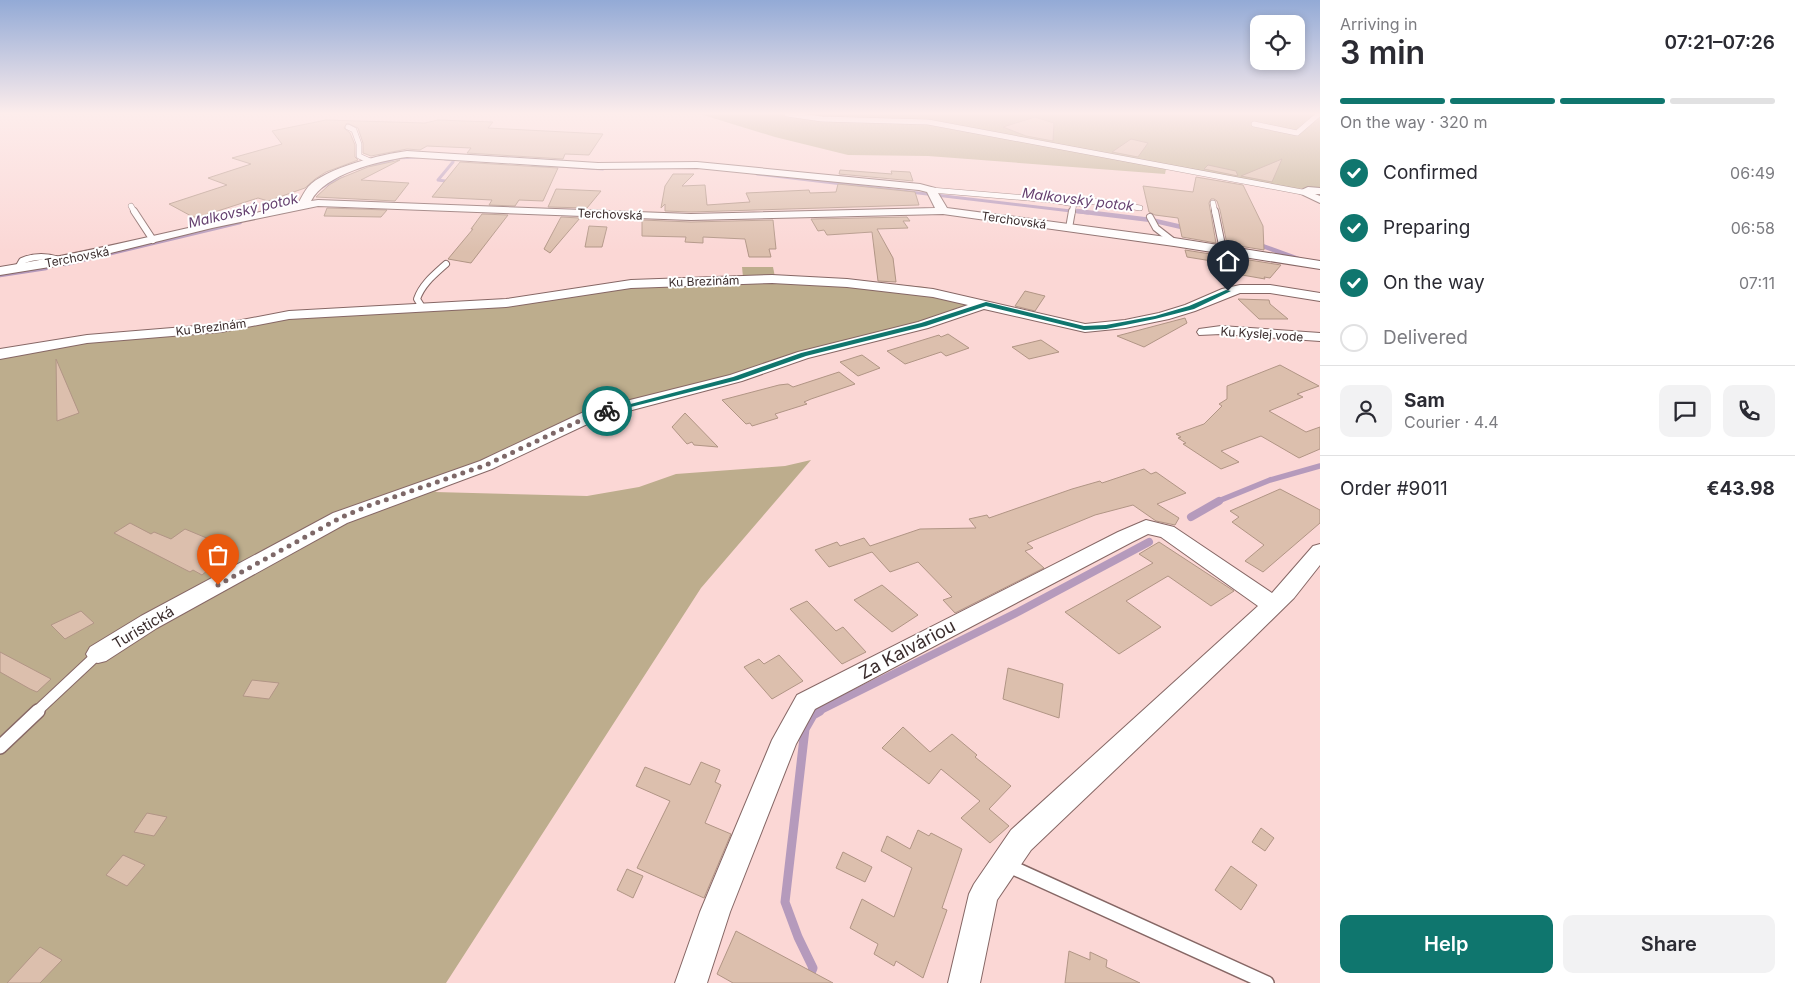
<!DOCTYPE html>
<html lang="en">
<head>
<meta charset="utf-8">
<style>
	body { margin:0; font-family:Inter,sans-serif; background:#f2f2f3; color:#2b2b33; height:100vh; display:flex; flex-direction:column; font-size:19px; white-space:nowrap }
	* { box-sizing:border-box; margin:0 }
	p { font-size:16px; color:#7c7c81 }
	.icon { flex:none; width:28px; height:28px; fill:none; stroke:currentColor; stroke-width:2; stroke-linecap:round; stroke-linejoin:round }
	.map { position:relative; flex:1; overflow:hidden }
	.sheet { display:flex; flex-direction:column; background:#fff; width:475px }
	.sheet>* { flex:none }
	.fabs { position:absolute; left:1250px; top:15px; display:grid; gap:10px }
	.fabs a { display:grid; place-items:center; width:55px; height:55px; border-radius:10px; background:#fff; box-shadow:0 2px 8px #0003; font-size:25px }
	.pin { position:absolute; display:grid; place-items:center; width:42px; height:42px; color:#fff; margin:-51px -21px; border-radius:50% 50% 50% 0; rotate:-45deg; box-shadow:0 0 5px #0007 }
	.pin .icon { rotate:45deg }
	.courier { position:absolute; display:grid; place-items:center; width:50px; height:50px; margin:-25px; border:4px solid #0f766e; border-radius:50%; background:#fff; color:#222; box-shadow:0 1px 6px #0007 }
	.summary em { font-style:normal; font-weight:600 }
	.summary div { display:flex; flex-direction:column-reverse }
	.summary { display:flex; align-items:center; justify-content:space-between; height:85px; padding:0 20px }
	h1 { font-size:32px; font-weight:600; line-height:38px }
	.bar { display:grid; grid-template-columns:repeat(4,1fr); gap:8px 5px; align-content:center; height:60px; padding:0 20px }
	.bar i { height:6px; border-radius:4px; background:#e1e1e2 }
	.bar .selected { background:#0f766e }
	.bar p { grid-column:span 4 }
	.line { display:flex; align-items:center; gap:12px; padding:0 20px; border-top:1px solid #e1e1e2 }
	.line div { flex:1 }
	.round { display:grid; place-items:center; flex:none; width:52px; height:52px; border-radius:10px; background:#f2f2f3 }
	ol { padding:0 20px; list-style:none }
	li { display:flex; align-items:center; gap:15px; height:55px }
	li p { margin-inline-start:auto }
	li .icon { padding:5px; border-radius:50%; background:#0f766e; color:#fff; stroke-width:4 }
	li:last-child { color:#7c7c81 }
	li i { width:28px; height:28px; border:2px solid #e1e1e2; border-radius:50% }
	.primary-button { display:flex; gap:10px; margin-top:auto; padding:10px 20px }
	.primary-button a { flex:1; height:58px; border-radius:10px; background:#0f766e; color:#fff; font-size:20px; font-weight:600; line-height:58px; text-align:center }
	.primary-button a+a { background:#f2f2f3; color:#2b2b33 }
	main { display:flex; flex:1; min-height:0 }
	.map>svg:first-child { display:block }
	.green { fill:#bdad8d }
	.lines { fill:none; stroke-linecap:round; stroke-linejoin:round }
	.stream-far4 { stroke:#b59abc; stroke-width:3 }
	.stream-far3 { stroke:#b59abc; stroke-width:4.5 }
	.stream-far2 { stroke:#b59abc; stroke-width:5.5 }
	.stream-far1 { stroke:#b59abc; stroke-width:8 }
	.stream { stroke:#b59abc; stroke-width:9 }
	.building { fill:#dcbfad; stroke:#b19585 }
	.service-far3-casing { stroke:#866765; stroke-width:6 }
	.service-far2-casing { stroke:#866765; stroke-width:8 }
	.service-far1-casing { stroke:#866765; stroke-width:12 }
	.service-casing { stroke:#866765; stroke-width:16 }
	.minor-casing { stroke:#866765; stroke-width:2 }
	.service-far3 { stroke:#fff; stroke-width:5 }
	.service-far2 { stroke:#fff; stroke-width:6 }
	.service-far1 { stroke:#fff; stroke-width:10 }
	.service { stroke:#fff; stroke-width:13 }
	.minor { fill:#fff; fill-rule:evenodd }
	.route { fill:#0f766e }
	.done { stroke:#7e6868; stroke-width:5; stroke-dasharray:0 9 }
	.labels { text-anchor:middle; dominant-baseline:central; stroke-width:4; stroke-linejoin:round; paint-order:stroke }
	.far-street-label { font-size:12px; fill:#3b2d2d; stroke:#fff }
	.far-water-label { font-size:14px; font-style:italic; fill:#643f6e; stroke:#fff }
	.street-label { font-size:15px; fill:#3b2d2d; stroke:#fff }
	.near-street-label { font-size:18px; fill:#3b2d2d; stroke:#fff }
</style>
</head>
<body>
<main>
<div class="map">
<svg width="1320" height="983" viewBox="0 0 1320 983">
	<rect width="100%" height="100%" fill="#fbd7d5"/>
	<!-- green -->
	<g class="green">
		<path d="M700,114H1320V188L1289,189L1166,169L1165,174L928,156L848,155L775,137Z"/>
		<path d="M742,267H773L775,277H743Z"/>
		<path d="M828,278L925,287L975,304L949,317L592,418L435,492L587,496L639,487L676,474L785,466L811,460L701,588L446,983H0V357L88,339L215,327L263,318L437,310L589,286L680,280Z"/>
	</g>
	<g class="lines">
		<!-- stream-far4 -->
		<g class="stream-far4">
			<path d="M445,159L453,160V162L438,180L452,182"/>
			<path d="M370,168L396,158L418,157"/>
			<path d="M530,171L532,167L545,165L603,169"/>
			<path d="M757,174L1088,213"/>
			<path d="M319,189L331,182L344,178"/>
		</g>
		<!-- stream-far3 -->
		<g class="stream-far3">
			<path d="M1077,211L1151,220L1186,228"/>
			<path d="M1257,244L1304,261"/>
			<path d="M65,264L240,222"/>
			<path d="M0,275L46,268"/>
		</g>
		<!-- stream-far2 -->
		<path class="stream-far2" d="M1216,502L1270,480L1320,466"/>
		<!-- stream-far1 -->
		<g class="stream-far1">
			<path d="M1191,517L1219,501"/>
			<path d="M817,712L1018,612L1149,542"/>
		</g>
		<!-- stream -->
		<path class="stream" d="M807,983L813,968L798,937L785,902L805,729L813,715L820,711"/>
	</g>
	<!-- building -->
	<g class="building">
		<path d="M1035,117L1054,123L1053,141L1026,136L1003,127Z"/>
		<path d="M326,120L425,123L438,120L493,122L488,128L603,134L589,155L565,154L563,159L467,153L471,148L427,146L420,150L407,149L371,156L363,153V143L358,128L347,123L344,128L350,133L355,145V157L358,160L326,172L315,179L305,188L268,201L258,198L199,217H193L169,204L227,185L208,178L251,164L232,158L282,144L272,131Z"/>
		<path d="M1131,139L1148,143L1138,157L1112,152Z"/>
		<path d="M1282,159L1272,182L1241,176Z"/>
		<path d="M400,160L361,180L409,183L395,201L316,197L329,185L341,178L368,167Z"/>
		<path d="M460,162L558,168L543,201L519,200L515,206L489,205L492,200L432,197Z"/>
		<path d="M1208,165L1236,171L1238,176L1204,169Z"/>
		<path d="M840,170L892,174L891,171L910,172L913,181L839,174Z"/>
		<path d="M673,174H694L682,186L705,185L707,205L750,202L746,193L809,190L810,193L836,192L838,184L915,192L919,205L691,212L665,211V204L661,208L665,186Z"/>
		<path d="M1196,177L1243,185L1263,226L1264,250L1227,244L1220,210L1217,201L1214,199H1211L1209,203L1216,243L1182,237L1178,218L1155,215L1149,212L1143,186L1193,192Z"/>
		<path d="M556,189L601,191L587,208L548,207Z"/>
		<path d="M327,208L387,210L381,217L324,216Z"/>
		<path d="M482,214L508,215L471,263L448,259L473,229H471Z"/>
		<path d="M561,217L580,218L550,253L544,249Z"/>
		<path d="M907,217L910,221H903L908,228L877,229L893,258L896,282L878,281L872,232L827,235L824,230L818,231L811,219Z"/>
		<path d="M642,220L691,222L773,220L776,249H769L771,257H749L745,239L703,237V243L685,242L686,237L642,236Z"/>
		<path d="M589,226L607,227L602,247H585Z"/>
		<path d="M1185,250L1281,265L1270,278L1264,277L1265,279L1219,271L1218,262L1187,257Z"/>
		<path d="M1025,291L1045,296L1035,311L1015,306Z"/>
		<path d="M1238,299L1269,300L1270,304L1288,319H1259Z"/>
		<path d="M1185,318L1187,323L1144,347L1117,336Z"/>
		<path d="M948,334L969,348L946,356L941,352L905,364L887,351L939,335L941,337Z"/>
		<path d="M1041,340L1059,352L1029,359L1012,347Z"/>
		<path d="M862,355L880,368L858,376L840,362Z"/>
		<path d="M56,359L79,413L57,421Z"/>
		<path d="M1280,365L1319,386L1297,394L1303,397L1269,411L1306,432L1320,427V449L1299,458L1261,436L1221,451L1239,462L1221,469L1183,444L1186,443L1178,438L1181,437L1176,434L1204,424L1222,406L1219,404L1227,399V386Z"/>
		<path d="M839,372L855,384L811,399L804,402L807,404L775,414L778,418L752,426L750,423L746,424L722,400L779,385L788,384L793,387Z"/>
		<path d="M685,413L718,447L694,445L692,442L687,444L672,427Z"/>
		<path d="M1144,469L1151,474L1156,472L1186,493L1157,504L1179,518L1175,525L1156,521L1133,505L1095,515L1027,543L1033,548L1025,551L1044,568L955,613L943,600L952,597L918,562L890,572L872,552L829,567L815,550L837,542L840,546L864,538L870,546L920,529L976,528L969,519L987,515L989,518L1072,489L1100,481L1102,483Z"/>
		<path d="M1280,489L1320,510V523L1263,572L1245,561L1264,545L1232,522L1239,517L1230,511Z"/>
		<path d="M130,523L151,534L154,532L171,539L185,529L233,549L202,575L193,570L190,572L114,533Z"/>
		<path d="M1159,542L1234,591L1211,606L1168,576L1126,601L1161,627L1119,654L1065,612L1153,563L1139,554Z"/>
		<path d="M882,585L918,615L892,632L854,600Z"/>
		<path d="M807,601L836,631L843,627L866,652L842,664L790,609Z"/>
		<path d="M81,611L94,623L65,639L51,625Z"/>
		<path d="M0,652L51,679L37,692L30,689L0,672Z"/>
		<path d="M779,655L803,681L772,699L744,667L759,659L764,664Z"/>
		<path d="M1008,668L1063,684L1059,718L1003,699Z"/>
		<path d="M252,680L279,683L269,699L243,696Z"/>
		<path d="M903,727L930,752L952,734L977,755L975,757L1011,786L989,809L1009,826L990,843L961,818L980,801L941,769L929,784L882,748Z"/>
		<path d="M701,762L720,770L715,782L721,785L705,823L731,834L704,898L637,868L670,801L636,786L645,767L690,785Z"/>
		<path d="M147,813L167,817L154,836L134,832Z"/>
		<path d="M1261,828L1274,838L1265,851L1252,842Z"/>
		<path d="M918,830L929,836L931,833L962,849L942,908L947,910L923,978L896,961L894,966L874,954L878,944L850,928L862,899L894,917L912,868L881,851L887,836L910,849Z"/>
		<path d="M843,852L872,867L865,882L836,868Z"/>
		<path d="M123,855L145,865L127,886L106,875Z"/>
		<path d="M1231,866L1257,885L1241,910L1215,890Z"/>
		<path d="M627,869L643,876L633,898L617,890Z"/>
		<path d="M736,931L833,983H733L717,974Z"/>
		<path d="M40,947L62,960L40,983H7Z"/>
		<path d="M1069,951L1090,960V952L1107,960L1106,967L1140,983H1065Z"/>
	</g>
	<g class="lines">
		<defs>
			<g id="service-far3">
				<path d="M787,114L822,119L928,122L1302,192"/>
				<path d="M1254,124L1297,133L1319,114"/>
				<path d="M348,127L354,130L359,144V156L370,161"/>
				<path d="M931,190L1052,200L1074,204"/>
				<path d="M1213,203L1215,213"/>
				<path d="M131,206L135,213"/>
				<path d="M1072,213L1074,204L1097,201L1140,208"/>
			</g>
			<g id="service-far2">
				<path d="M134,211L153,240"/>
				<path d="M1215,211L1223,250"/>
				<path d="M1150,217L1156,228L1174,242"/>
				<path d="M1069,228L1072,211"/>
				<path d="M18,268L22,261C36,255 48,256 62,261"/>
				<path d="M422,307L417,299C422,284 435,274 446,264"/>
			</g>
			<path id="service-far1" d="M36,712L98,654"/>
			<g id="service">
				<path d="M0,747L38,711"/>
				<path d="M1007,865L1267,983"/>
			</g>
			<g id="minor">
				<path d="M407,151L598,163L697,162L920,184L935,188L947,208L1174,238L1320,261V269L1174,246L943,214L691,220L318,206L212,228L62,265L0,275V267C100,251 198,224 298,204C301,198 304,192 308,187C325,168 383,154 407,151ZM407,157L598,169L697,168L919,190L927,192L935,208L691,214L318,200L311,201C325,174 378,161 407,157Z"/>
				<path d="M1308,187L1320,188V194H1315L1320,196V203L1297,192Z"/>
				<path d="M772,275L847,279L933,289L1085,324L1125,320L1159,313L1185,305L1222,289L1240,285H1270L1320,293V301L1270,293H1240L1195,311L1169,319L1125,328L1085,332L984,309L928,328L808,358L742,381L598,419L492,469L347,523L157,628L106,661L98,663L90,661L86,654L90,647L141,616L333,513L480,461L586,411L730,375L798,352L918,322L968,305L933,297L847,287L772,283L631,288L506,307L289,319L221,332L87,343L0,359V349L87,335L221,324L289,311L506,299L631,280Z"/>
				<path d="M1221,326L1320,333V341L1221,334L1199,335L1197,332L1199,329Z"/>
				<path d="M1146,520L1174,527L1272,593L1313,546L1320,544V565L1294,598L1245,646L1031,850L997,900L980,983H948L969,894L974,884L1011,830L1258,606L1161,537L1148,534L1132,542L815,709L796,744L730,912L707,983H675L700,912L772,740L797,695L1118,532Z"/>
			</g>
		</defs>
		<!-- service-far3 casing -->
		<use href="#service-far3" class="service-far3-casing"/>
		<!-- service-far2 casing -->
		<use href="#service-far2" class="service-far2-casing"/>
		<!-- service-far1 casing -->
		<use href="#service-far1" class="service-far1-casing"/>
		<!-- service casing -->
		<use href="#service" class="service-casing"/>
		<!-- minor casing -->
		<use href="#minor" class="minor-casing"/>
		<!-- service-far3 -->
		<use href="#service-far3" class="service-far3"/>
		<!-- service-far2 -->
		<use href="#service-far2" class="service-far2"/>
		<!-- service-far1 -->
		<use href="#service-far1" class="service-far1"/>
		<!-- service -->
		<use href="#service" class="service"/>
		<!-- minor -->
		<use href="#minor" class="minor"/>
	</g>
	<!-- sky -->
	<linearGradient id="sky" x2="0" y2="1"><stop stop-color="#93aad6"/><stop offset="0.45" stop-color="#fdedec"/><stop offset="1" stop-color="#fdedec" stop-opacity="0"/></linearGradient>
	<rect width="1320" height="252" fill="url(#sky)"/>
	<!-- route -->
	<path class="route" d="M1226,290L1231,291L1194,309L1155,319L1106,329L1084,330L986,306L926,326L806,356L738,380L607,413L604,411L733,377L801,353L921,323L986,302L1084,326L1106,325L1155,316L1189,306Z"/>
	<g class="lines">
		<!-- done -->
		<path class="done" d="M218,585L340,518L368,506L486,465L592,415L607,411"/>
	</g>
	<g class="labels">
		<!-- far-street labels -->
		<g class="far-street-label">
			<text transform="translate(610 214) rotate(2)">Terchovská</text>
			<text transform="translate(1014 220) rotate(8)">Terchovská</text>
			<text transform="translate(77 257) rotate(-11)">Terchovská</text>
			<text transform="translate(704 281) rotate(-2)">Ku Brezinám</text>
			<text transform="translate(211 327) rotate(-7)">Ku Brezinám</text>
			<text transform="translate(1262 334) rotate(4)">Ku Kyslej vode</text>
		</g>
		<!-- far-water labels -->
		<g class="far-water-label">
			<text transform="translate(1078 199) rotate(7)">Malkovský potok</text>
			<text transform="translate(243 210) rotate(-13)">Malkovský potok</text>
		</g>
		<!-- street labels -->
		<g class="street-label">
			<text transform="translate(143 627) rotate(-31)">Turistická</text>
		</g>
		<!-- near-street labels -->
		<g class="near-street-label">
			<text transform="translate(907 649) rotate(-28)">Za Kalváriou</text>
		</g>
	</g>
</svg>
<div class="fabs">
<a><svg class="icon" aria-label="locate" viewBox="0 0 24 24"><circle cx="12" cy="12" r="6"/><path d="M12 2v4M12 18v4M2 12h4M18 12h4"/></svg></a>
</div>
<div class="pin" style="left:218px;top:585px;background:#ea580c"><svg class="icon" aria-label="bag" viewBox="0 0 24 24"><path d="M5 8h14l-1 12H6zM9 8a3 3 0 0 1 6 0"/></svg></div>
<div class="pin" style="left:1228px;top:291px;background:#1f2937"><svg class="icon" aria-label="home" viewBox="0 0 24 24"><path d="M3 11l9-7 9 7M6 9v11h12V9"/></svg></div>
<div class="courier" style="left:607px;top:411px"><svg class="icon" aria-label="bike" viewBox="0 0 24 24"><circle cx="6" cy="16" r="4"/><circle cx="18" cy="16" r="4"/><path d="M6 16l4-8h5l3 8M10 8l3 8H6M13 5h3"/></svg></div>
</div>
<section class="sheet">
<div class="summary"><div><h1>3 min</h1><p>Arriving in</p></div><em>07:21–07:26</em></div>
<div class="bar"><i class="selected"></i><i class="selected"></i><i class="selected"></i><i></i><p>On the way · 320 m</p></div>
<ol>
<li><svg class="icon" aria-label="check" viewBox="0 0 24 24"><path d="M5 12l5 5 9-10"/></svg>Confirmed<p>06:49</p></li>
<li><svg class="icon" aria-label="check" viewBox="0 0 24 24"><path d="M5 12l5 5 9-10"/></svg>Preparing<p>06:58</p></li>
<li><svg class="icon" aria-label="check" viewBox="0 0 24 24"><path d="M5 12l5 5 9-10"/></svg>On the way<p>07:11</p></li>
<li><i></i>Delivered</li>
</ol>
<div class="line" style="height:90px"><a class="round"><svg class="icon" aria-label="person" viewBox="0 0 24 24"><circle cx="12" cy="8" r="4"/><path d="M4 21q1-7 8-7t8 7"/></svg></a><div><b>Sam</b><p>Courier · 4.4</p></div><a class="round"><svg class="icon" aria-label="chat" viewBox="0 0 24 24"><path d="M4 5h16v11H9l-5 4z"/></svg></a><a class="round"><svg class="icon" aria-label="phone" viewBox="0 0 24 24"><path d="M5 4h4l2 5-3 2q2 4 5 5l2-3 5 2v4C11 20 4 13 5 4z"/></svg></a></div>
<div class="line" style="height:65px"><div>Order #9011</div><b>€43.98</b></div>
<div class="primary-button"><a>Help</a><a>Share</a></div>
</section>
</main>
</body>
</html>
